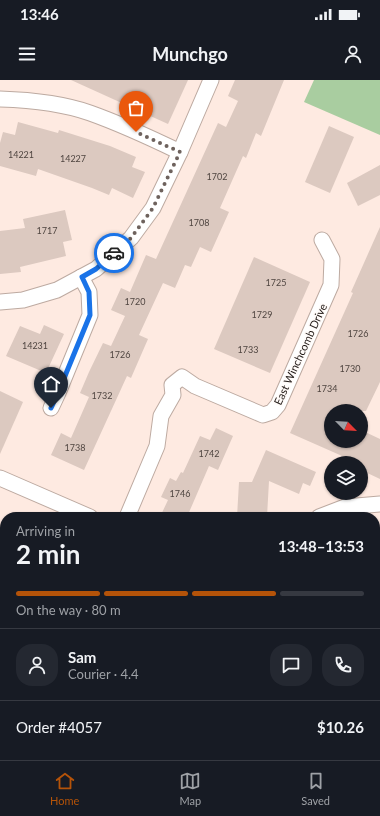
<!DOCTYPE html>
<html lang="en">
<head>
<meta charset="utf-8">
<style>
	body { margin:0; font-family:Lato,sans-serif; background:#242831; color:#f1f3f6; height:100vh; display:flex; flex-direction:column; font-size:15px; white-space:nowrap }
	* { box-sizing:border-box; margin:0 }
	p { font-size:13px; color:#9ea1a6 }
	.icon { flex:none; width:22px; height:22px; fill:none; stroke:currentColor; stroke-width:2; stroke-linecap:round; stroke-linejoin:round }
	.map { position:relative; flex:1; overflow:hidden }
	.drawer { position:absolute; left:0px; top:432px; width:380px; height:248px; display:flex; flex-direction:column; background:#171b24; border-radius:16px 16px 0 0; box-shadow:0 1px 3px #0004 }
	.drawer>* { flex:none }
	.needle { width:26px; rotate:114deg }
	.buttons { position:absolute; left:324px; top:324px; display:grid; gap:8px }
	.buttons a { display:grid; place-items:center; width:44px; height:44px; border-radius:50%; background:#171b24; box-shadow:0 1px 3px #0004; font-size:20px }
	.pin { position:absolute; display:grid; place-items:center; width:34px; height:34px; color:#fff; margin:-41px -17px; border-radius:50% 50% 50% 0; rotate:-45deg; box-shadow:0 0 4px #0007 }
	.pin .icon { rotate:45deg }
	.courier { position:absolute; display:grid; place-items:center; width:40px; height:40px; margin:-20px; border:3px solid #1a73e8; border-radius:50%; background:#fff; color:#222; box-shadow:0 1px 5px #0007 }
	.overview em { font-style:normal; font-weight:700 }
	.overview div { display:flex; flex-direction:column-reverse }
	.overview { display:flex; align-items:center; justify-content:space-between; height:68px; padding:0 16px }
	h1 { font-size:26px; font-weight:700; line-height:30px }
	.bar { display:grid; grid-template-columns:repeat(4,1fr); gap:6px 4px; align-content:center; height:48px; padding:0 16px }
	.bar i { height:5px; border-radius:3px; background:#363941 }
	.bar .current { background:#b45309 }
	.bar p { grid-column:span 4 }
	.line { display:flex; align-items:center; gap:10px; padding:0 16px; border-top:1px solid #363941 }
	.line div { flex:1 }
	.round { display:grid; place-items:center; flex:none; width:42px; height:42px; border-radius:16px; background:#242831 }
	.status { display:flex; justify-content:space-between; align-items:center; height:28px; padding:0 20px; background:#171b24; direction:ltr }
	.status svg { height:11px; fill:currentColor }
	header { display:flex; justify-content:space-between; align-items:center; height:52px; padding:0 16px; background:#171b24; font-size:18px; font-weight:700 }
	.dock { display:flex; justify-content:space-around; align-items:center; height:56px; border-top:1px solid #363941; background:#171b24; font-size:11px; color:#9ea1a6 }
	.dock a { display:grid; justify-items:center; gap:2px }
	.dock .current { color:#b45309 }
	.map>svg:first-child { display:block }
	.green { fill:#a9cda0 }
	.building { fill:#dcc9c0 }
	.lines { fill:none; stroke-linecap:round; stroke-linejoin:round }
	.minor-casing { stroke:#bdaaa1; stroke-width:17 }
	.path { stroke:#9e8f89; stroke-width:2.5; stroke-dasharray:1 3; stroke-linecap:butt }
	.minor { stroke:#fff; stroke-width:15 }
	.done { stroke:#6e625d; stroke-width:4; stroke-dasharray:0 7.2 }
	.route { stroke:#1a73e8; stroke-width:5 }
	.labels { text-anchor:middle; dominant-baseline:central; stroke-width:3; stroke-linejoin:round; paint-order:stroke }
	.number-label { font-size:9px; fill:#4f4540 }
	.street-label { font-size:11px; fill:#201916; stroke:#fffbf9 }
</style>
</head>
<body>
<div class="status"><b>13:46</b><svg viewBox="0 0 49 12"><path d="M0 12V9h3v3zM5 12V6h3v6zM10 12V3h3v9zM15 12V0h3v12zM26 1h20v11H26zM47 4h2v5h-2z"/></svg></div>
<header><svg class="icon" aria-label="menu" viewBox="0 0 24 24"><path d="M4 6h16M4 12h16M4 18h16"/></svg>Munchgo<svg class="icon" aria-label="person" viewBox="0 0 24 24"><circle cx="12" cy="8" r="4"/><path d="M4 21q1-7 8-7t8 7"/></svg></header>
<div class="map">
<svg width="380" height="680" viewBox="0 0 380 680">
	<rect width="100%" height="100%" fill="#feeae1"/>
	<!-- green -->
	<g class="green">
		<path d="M314,0H380V55L304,22Z"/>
		<path d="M375,576L380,578V680H30L32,675H375Z"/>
	</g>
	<!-- building -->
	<g class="building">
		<path d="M71,0H188L168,44Z"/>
		<path d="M235,0H284L261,56L256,53L246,78L243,76L220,128L229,132L211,172L200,167L191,187L185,185L175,208L163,203L139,255L148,259L131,298L127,296L84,390L51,375L61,353L71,358L89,317L80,313L89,292L103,263L111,266L125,236L111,230L121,208L130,212L146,175L156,179L218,43L226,47L238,21L228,16Z"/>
		<path d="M18,42L58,53L59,50L110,66L136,77L132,87L145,92L133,118L112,108L109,115L92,108L38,89L36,96L0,86V63L3,52L15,55Z"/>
		<path d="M329,46L354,57L330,113L305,102Z"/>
		<path d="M380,85V115L358,126L347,103Z"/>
		<path d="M65,130L72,160L63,162L66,176L20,187L21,192L0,194V151L25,148L23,139Z"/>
		<path d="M380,147V302L366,331H331V361H361V350L380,359V399L361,390V383H358L290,353L353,213L351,212Z"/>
		<path d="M254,177L310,202L270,293L214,269Z"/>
		<path d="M44,245L64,254L46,293L6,276L20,246L40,254Z"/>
		<path d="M0,311L23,322L0,374Z"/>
		<path d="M216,348L233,356L218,390L209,386L187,437H160L168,420L161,417L170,398L176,401L181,392L183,393L200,356L210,360Z"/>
		<path d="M266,370L316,392L310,406L303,403L299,414L269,401L267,437H237L239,402H252Z"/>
	</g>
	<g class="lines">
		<defs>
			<g id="minor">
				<path d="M0,19C30,20 62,23 90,33C121,44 151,58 180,72"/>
				<path d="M0,222L23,220L57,210L96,189L131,158L153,128L180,72L211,0"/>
				<path d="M51,328L58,313L90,235L89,212L81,197"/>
				<path d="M0,398L90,437"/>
				<path d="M127,437L157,366L161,336L173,315L172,305L182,297L195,306L263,335L272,332L278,325L331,205L332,179L322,160"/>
				<path d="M319,437L345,427L380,424"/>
				<path d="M375,562L380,564"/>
				<path d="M20,680L22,675"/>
			</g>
		</defs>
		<!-- minor casing -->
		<use href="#minor" class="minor-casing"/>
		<!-- path -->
		<g class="path">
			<path d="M375,665L376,680"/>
			<path d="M171,675L172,680"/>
			<path d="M268,675L269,680"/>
		</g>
		<!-- minor -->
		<use href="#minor" class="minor"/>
	</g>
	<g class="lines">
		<!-- done -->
		<path class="done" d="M114,173L131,158L153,128L180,72L136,52"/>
		<!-- route -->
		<path class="route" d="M51,328L58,313L90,235L89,212L82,197L96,189L114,173"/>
	</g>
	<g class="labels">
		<!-- number labels -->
		<g class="number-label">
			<text x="21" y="74">14221</text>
			<text x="73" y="78">14227</text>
			<text x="217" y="96">1702</text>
			<text x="199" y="142">1708</text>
			<text x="47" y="150">1717</text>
			<text x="276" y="202">1725</text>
			<text x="135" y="221">1720</text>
			<text x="262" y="234">1729</text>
			<text x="358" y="253">1726</text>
			<text x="35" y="265">14231</text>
			<text x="248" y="269">1733</text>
			<text x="120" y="274">1726</text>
			<text x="350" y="288">1730</text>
			<text x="327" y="308">1734</text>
			<text x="102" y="315">1732</text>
			<text x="75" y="367">1738</text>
			<text x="209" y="373">1742</text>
			<text x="180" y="413">1746</text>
		</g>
		<!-- street labels -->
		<g class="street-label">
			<text transform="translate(300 274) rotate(-65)">East Winchcomb Drive</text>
		</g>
	</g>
</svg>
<div class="buttons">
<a><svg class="needle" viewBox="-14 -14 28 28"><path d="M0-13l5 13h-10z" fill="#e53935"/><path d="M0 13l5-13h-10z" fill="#9ea1a6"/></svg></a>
<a><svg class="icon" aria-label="layers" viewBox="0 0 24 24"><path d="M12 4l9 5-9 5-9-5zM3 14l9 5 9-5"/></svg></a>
</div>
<div class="pin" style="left:136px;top:52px;background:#ea580c"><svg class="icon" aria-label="bag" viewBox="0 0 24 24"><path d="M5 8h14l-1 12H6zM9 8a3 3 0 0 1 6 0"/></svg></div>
<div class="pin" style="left:51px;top:328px;background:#1f2937"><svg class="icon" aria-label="home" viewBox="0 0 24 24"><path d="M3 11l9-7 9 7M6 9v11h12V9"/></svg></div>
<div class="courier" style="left:114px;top:173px"><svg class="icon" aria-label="car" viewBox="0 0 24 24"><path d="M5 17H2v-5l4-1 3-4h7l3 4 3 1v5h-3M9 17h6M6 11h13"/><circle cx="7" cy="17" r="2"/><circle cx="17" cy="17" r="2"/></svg></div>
<section class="drawer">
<div class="overview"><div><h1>2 min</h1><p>Arriving in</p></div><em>13:48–13:53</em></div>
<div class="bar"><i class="current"></i><i class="current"></i><i class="current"></i><i></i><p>On the way · 80 m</p></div>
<div class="line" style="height:72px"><a class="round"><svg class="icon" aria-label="person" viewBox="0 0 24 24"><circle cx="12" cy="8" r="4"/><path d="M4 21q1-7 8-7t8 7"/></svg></a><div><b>Sam</b><p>Courier · 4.4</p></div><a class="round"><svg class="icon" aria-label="chat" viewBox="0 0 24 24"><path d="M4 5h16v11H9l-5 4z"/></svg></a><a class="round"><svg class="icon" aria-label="phone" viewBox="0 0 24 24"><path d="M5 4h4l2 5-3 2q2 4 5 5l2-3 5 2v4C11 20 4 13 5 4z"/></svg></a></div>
<div class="line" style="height:52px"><div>Order #4057</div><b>$10.26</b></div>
</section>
</div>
<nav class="dock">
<a class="current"><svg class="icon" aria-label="home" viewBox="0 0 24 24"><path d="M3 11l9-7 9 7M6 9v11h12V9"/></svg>Home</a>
<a><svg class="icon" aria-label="map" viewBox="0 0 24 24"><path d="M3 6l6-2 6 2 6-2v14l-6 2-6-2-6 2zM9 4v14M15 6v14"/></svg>Map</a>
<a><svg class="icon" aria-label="saved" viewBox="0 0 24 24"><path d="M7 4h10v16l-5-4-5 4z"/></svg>Saved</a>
</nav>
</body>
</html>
